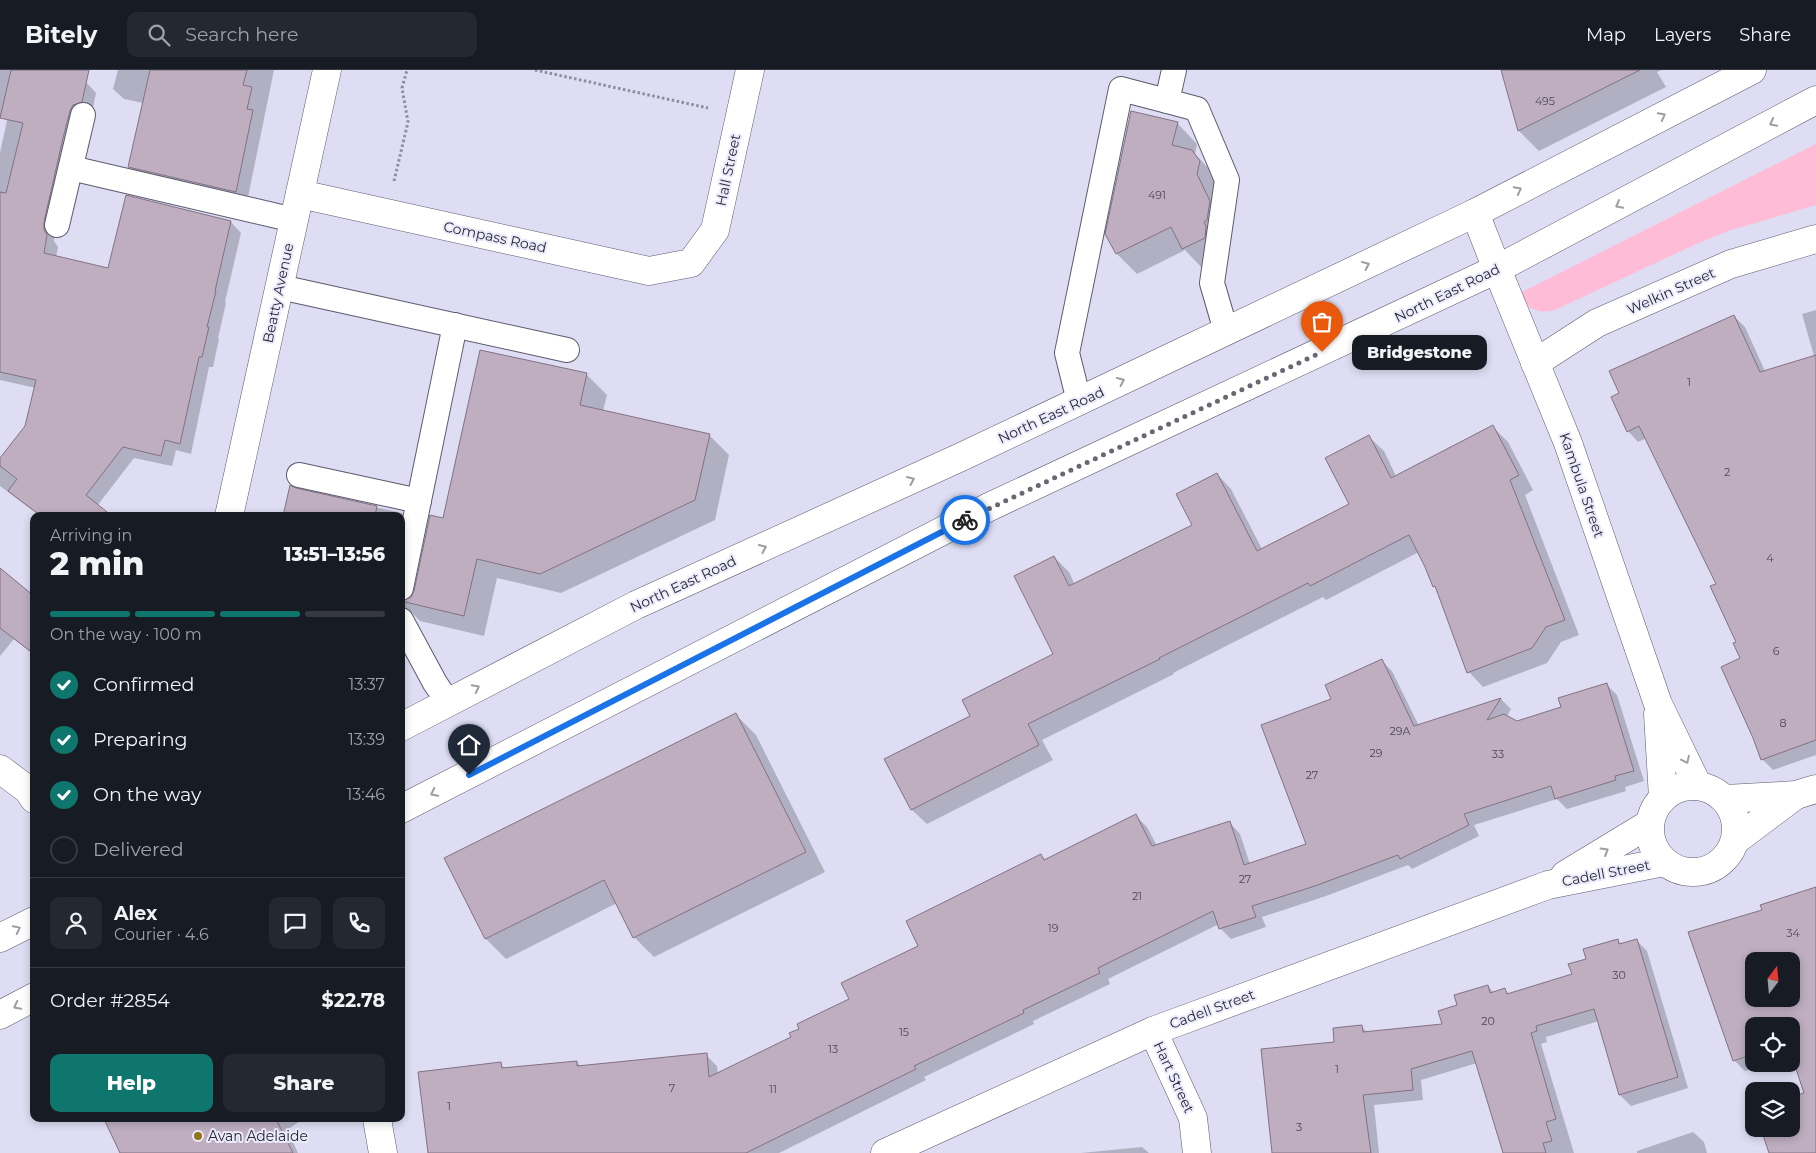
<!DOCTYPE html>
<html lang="en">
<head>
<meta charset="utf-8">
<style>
	body { margin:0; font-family:Montserrat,sans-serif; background:#242831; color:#f1f3f6; height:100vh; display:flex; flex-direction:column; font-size:19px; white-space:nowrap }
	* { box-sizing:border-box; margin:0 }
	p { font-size:16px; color:#9ea1a6 }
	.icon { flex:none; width:28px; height:28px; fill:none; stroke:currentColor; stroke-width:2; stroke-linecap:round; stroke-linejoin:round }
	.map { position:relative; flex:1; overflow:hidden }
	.drawer { position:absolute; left:30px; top:442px; width:375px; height:610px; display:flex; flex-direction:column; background:#171b24; border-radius:10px; box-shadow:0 2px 8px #0003 }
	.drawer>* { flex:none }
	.needle { width:32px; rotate:16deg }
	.controls { position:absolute; left:1745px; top:882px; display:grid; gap:10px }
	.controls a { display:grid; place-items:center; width:55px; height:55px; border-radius:10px; background:#171b24; box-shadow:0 2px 8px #0003; font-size:25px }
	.pin { position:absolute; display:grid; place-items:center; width:42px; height:42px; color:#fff; margin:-51px -21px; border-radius:50% 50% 50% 0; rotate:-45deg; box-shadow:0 0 5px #0007 }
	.pin .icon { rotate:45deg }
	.courier { position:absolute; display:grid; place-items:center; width:50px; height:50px; margin:-25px; border:4px solid #1a73e8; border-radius:50%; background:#fff; color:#222; box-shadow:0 1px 6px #0007 }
	.bubble { position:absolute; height:35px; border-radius:10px; background:#171b24; box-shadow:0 2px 8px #0003; font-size:16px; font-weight:800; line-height:35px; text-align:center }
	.summary em { font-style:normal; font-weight:800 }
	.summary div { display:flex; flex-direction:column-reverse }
	.summary { display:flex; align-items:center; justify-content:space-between; height:85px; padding:0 20px }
	h1 { font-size:32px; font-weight:800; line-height:38px }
	.bar { display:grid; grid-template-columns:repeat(4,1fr); gap:8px 5px; align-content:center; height:60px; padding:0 20px }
	.bar i { height:6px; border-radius:4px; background:#363941 }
	.bar .current { background:#0f766e }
	.bar p { grid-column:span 4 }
	.line { display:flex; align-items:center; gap:12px; padding:0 20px; border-top:1px solid #363941 }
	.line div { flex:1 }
	.round { display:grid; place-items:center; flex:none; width:52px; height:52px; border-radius:10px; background:#242831 }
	ol { padding:0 20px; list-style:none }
	li { display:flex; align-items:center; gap:15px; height:55px }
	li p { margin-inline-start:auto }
	li .icon { padding:5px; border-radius:50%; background:#0f766e; color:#fff; stroke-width:4 }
	li:last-child { color:#9ea1a6 }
	li i { width:28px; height:28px; border:2px solid #363941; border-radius:50% }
	.button { display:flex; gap:10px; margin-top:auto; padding:10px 20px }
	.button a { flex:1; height:58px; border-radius:10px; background:#0f766e; color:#fff; font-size:20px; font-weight:800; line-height:58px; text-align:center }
	.button a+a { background:#242831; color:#f1f3f6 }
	header { display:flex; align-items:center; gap:30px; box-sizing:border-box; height:70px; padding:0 25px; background:#171b24; border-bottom:1px solid #363941 }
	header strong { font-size:24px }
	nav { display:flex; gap:28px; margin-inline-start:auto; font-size:18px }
	.search { width:350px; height:45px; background:#242831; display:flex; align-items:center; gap:12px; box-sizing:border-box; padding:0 18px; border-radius:10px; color:#9ea1a6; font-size:19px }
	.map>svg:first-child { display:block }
	.green { fill:#febcd6 }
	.shadow { fill:#0003; fill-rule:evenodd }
	.building { fill:#beaec0; stroke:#817283; fill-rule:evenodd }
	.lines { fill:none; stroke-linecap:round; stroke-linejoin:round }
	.lane-casing { stroke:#5b5a6d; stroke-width:26 }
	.street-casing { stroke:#5b5a6d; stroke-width:29 }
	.highway-casing { stroke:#5b5a6d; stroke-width:29 }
	.path { stroke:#8e8d9d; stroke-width:3; stroke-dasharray:2.5 2.5; stroke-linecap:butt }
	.lane { stroke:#fff; stroke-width:24 }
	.street { stroke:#fff; stroke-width:28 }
	.highway { stroke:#fff; stroke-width:28 }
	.oneway { stroke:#9e9ea2 }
	.done { stroke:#686774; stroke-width:5; stroke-dasharray:0 9 }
	.route { stroke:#1a73e8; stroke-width:6 }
	.poi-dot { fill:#8f7419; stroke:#ecebfd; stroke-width:2 }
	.labels { text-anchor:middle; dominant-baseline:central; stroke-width:4; stroke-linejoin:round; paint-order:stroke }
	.number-label { font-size:11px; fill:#4e4a54 }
	.street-label { font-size:14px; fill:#282830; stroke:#ecebfd }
	.poi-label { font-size:14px; fill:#282830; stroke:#ecebfd; text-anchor:start }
</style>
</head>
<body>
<header>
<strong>Bitely</strong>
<div class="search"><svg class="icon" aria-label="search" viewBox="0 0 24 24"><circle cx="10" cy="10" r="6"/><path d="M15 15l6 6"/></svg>Search here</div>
<nav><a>Map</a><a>Layers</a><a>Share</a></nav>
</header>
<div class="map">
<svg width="1816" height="1083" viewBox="0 0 1816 1083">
	<rect width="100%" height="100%" fill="#deddf3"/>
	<!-- green -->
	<path class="green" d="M1816,74V135L1728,161L1694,175L1555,240C1541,244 1523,240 1522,222Z"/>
	<!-- shadow -->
	<g class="shadow">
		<path d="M0,0H59L86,12L96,23L92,42L54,163V171L58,177L56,187L109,200L231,152L241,163L225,232L226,233L218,268L219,269L213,297H209L191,384L176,380L172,396L134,388L97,436L108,446H40L0,416V390L26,357L36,318L0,310V83L12,27L0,48Z"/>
		<path d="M118,0H274L247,132L140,108L129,97L143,33L124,29L113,19Z"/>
		<path d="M1502,0H1662L1657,2L1666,17L1539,81L1519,61Z"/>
		<path d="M1177,53L1197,74L1195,84L1212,102L1219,112L1203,199L1185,180L1137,204L1117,184L1107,163Z"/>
		<path d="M1816,240V685L1773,700L1762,689L1738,572L1718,514L1647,368L1638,372L1628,361L1734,246L1745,257L1765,301L1814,286L1802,244Z"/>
		<path d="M586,304L607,325L603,341L709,365L729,385L715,450L561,523L497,508L484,566L420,551L408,539V543L415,550L406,548L401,570V446H284L291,417L296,420L402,443L422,463L408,531L412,528L444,449Z"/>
		<path d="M1493,357L1508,372L1533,420L1525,425L1579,565L1561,572L1547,593L1483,617L1469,602L1438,521L1434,516L1419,482L1326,530L1323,527L1173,603L1174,604L1042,670L1053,690L927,754L912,740L972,646L1054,584V487L1069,502L1075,515L1194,455L1217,404L1231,419L1262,479L1351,434L1369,367L1384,381L1396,406Z"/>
		<path d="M0,500L34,527V585L14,569L0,586Z"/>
		<path d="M1382,591L1392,601L1419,656L1501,629L1511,639L1507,646L1517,652L1563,638L1606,614L1617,625L1644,711L1625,717L1626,721L1567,739L1557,729L1474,755L1479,766L1412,799L1408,795L1326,826L1262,847L1266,857L1231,869L1220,858L1219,854L1108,909L1110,914L1033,951L1034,954L924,1007L926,1010L779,1083H429L500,994L506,999L577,992L581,997L706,985L717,996L718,1004L793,968L851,930L1041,786L1046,790L1136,746L1147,757L1157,776L1230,753L1240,764L1250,794L1307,775L1333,630Z"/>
		<path d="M736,645L756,665L825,802L654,887L634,867L617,833L506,889L486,869L446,789Z"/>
		<path d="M1816,818V1083H1770L1763,1059H1791L1805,1024L1793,986L1791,987V956H1754V994H1768L1745,1001L1734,990L1763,841ZM1754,891H1791V929H1754Z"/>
		<path d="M1636,870L1647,881L1688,1018L1631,1036L1620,1025L1599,951L1546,967L1547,972L1541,974L1574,1083H1504L1477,993L1421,1010L1423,1030L1374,1035L1379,1083H1275L1335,973L1361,956L1368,963L1444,955L1459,936L1488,916L1494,923L1505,920L1510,925L1573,905L1587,889L1618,871L1622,874Z"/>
		<path d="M105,1049H303L287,1060L298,1083H122Z"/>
		<path d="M1693,1062L1704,1072L1707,1083H1637V1081Z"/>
		<path d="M1142,1077L1149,1083H1081Z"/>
	</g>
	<!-- building -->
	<g class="building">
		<path d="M11,0H89L82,32L73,35L70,41L63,68L44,152V159L47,165L44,183L108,198L126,125L231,151L215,221H216L207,257H209L202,287H199L180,374L165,370L161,386L123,377L86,425L112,446H41L8,421L17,409L0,396V388L25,356L36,310L0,302V122L6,123L23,53L0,48Z"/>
		<path d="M150,0H247L243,15L252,17L247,39L253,40L236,122L128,97Z"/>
		<path d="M1501,0H1640L1518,61Z"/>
		<path d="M1131,41L1178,52L1172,75L1192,80L1200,91L1197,104L1210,131L1207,150L1204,152L1206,156L1205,168L1182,179L1171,157L1116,184L1105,164Z"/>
		<path d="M1734,245L1760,302L1816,285V670L1761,690L1753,668L1721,597L1740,588L1733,573L1736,572L1710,516L1716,514L1639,356L1627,362L1611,327L1619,323L1609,301Z"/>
		<path d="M480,280L587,303L580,335L710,364L695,430L540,504L477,489L464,546L401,531L411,527L414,521L430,445L443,448Z"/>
		<path d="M1493,355L1519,405L1510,410L1565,550L1546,557L1532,578L1467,603L1435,516L1433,517L1425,497L1409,465L1310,516L1308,513L1159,588L1160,589L1028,654L1039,675L911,740L884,689L970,646L962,630L1053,584L1014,506L1054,486L1069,516L1192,455L1176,424L1217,403L1257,481L1349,434L1325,388L1369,365L1391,408Z"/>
		<path d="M290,415L296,418L377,436L375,446H283Z"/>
		<path d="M0,498L34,526V584L0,558Z"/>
		<path d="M1382,589L1414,656L1501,628L1487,650L1504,644L1517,651L1561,637L1558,628L1607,613L1634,701L1615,706L1616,710L1555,729L1551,716L1464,744L1469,755L1400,789L1398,785L1315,816L1252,836L1256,847L1219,859L1213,841L1098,898L1100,903L1023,940L1024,943L914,996L916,999L746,1083H428L418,1002L501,992L502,998L577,991V996L707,983L709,1007L791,967L789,963L799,959L797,954L849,929L841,913L918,876L906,851L1041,784L1044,790L1136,744L1152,776L1230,751L1244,795L1306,774L1261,655L1331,629L1325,615Z"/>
		<path d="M736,643L806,782L633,868L604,810L485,869L444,788Z"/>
		<path d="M1816,817V1083H1769L1761,1059H1791V1027L1804,1023L1791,984V956H1754V984L1733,991L1688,862L1762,840L1760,835ZM1754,891H1791V929H1754Z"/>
		<path d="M1618,869L1619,874L1637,869L1678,1007L1619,1025L1594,939L1536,956L1537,961L1531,963L1556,1049L1546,1052L1552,1071L1543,1073L1546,1083H1503L1472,981L1411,999L1413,1020L1363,1025L1371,1083H1272L1261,979L1334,972L1333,958L1362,955L1363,962L1442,954L1438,941L1457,935L1454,925L1488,915L1490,923L1505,918L1507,924L1572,904L1568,894L1586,889L1583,879Z"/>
		<path d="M104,1049H276L293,1083H120Z"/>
	</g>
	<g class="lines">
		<defs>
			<g id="lane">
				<path d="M1167,31L1197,39L1227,110L1212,213L1226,261"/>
				<path d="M71,98L294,150"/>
				<path d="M57,155L83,45"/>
				<path d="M280,217L567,280"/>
				<path d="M1079,331L1067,283L1121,19L1167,31L1174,0"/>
				<path d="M299,405L419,431"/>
				<path d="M401,518L455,255"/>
				<path d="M401,550L435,613L448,632"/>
			</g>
			<g id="street">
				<path d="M300,124L649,201L691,193L715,160L750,0"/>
				<path d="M1497,199L1568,373L1658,634L1698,716"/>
				<path d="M1535,293L1597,253L1731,194L1816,169"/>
				<path d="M229,446L327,0"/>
				<path d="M1658,644L1663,728"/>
				<path d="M0,699L28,720L34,729"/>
				<circle cx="1693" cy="759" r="43"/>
				<path d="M1725,729L1796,725L1816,719"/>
				<path d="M1736,770L1796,725"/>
				<path d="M1565,805L1649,754"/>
				<path d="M1153,961L1193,1048L1197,1083"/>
				<path d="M377,1049L383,1083"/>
				<path d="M885,1083L1153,961L1548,815L1664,792"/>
			</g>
			<g id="highway">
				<path d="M1475,143L1497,199"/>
				<path d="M401,657L636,535L961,387L1475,143L1752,0"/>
				<path d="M401,739L989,437L1497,199L1816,30"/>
				<path d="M0,868L34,851"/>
				<path d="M0,945L34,927"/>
			</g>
		</defs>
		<!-- lane casing -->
		<use href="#lane" class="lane-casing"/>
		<!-- street casing -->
		<use href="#street" class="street-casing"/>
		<!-- highway casing -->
		<use href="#highway" class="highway-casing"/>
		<!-- path -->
		<g class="path">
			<path d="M535,0L708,38"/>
			<path d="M394,111L408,52L402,18L407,0"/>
		</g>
		<!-- lane -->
		<use href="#lane" class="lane"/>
		<!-- street -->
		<use href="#street" class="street"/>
		<!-- highway -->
		<use href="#highway" class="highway"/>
	</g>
	<!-- one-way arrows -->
	<defs><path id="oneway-chevron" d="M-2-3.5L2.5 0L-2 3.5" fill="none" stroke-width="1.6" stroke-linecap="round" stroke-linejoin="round" transform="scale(1.25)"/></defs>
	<g class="oneway">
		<use href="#oneway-chevron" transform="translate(1662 46) rotate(-27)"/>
		<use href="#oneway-chevron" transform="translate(1773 53) rotate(152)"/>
		<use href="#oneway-chevron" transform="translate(1518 120) rotate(-27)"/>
		<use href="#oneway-chevron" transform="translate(1619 135) rotate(152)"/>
		<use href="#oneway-chevron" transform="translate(1366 195) rotate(-25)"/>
		<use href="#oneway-chevron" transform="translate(1121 311) rotate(-25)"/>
		<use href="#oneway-chevron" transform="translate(911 410) rotate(-24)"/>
		<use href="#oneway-chevron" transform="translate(763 478) rotate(-24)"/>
		<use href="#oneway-chevron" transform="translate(476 618) rotate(-27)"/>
		<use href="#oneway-chevron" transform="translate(1686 690) rotate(64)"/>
		<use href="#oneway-chevron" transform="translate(434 723) rotate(153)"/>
		<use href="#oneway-chevron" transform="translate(1605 781) rotate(-31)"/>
		<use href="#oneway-chevron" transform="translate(17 859) rotate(-26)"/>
		<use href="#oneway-chevron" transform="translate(17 936) rotate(153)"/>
	</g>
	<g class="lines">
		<!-- done -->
		<path class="done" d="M965,450L1322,282"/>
		<!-- route -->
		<path class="route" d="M469,705L965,450"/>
	</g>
	<!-- markers -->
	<circle class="poi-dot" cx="198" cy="1066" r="5"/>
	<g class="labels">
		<!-- number labels -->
		<g class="number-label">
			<text x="1545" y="31">495</text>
			<text x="1157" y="125">491</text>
			<text x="1689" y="312">1</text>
			<text x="1727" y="402">2</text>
			<text x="1770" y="488">4</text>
			<text x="1776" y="581">6</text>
			<text x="1783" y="653">8</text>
			<text x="1400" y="661">29A</text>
			<text x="1376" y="683">29</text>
			<text x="1498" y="684">33</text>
			<text x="1312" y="705">27</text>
			<text x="1245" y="809">27</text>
			<text x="1137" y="826">21</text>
			<text x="1053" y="858">19</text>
			<text x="1793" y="863">34</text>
			<text x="1619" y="905">30</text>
			<text x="1488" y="951">20</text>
			<text x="904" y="962">15</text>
			<text x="833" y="979">13</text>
			<text x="1337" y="999">1</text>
			<text x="672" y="1018">7</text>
			<text x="773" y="1019">11</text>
			<text x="449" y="1036">1</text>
			<text x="1299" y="1057">3</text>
		</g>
		<!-- street labels -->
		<g class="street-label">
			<text transform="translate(728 100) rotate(-78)">Hall Street</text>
			<text transform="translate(495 167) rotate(12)">Compass Road</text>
			<text transform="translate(1671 221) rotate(-24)">Welkin Street</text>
			<text transform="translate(278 223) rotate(-78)">Beatty Avenue</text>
			<text transform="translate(1447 223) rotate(-26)">North East Road</text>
			<text transform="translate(1051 345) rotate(-25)">North East Road</text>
			<text transform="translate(1582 415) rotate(71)">Kambula Street</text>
			<text transform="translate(683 514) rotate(-25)">North East Road</text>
			<text transform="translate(1606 803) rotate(-11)">Cadell Street</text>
			<text transform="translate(1212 939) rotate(-20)">Cadell Street</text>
			<text transform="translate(1174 1007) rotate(65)">Hart Street</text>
		</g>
		<!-- poi labels -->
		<g class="poi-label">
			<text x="208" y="1066">Avan Adelaide</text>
		</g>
	</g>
</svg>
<div class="controls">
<a><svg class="needle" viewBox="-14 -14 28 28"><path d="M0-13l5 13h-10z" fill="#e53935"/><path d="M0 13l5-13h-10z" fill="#9ea1a6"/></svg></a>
<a><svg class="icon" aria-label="locate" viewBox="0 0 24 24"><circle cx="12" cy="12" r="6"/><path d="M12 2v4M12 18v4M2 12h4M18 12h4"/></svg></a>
<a><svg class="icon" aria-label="layers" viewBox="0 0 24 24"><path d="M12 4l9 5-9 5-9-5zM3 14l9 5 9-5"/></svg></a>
</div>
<div class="pin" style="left:1322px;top:282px;background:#ea580c"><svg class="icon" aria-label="bag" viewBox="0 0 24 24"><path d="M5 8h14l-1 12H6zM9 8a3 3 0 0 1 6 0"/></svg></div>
<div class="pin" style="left:469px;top:705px;background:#1f2937"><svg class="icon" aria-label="home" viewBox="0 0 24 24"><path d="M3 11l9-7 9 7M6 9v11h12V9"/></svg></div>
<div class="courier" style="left:965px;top:450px"><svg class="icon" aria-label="bike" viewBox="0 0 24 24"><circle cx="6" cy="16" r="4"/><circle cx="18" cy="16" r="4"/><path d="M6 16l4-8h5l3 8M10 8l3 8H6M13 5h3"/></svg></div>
<div class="bubble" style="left:1352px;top:265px;width:135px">Bridgestone</div>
<section class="drawer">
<div class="summary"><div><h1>2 min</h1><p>Arriving in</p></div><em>13:51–13:56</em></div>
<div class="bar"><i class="current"></i><i class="current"></i><i class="current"></i><i></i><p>On the way · 100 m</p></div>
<ol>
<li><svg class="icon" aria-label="check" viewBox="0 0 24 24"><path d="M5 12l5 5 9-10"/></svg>Confirmed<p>13:37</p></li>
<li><svg class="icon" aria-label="check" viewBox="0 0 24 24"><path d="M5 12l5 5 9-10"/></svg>Preparing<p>13:39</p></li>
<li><svg class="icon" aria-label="check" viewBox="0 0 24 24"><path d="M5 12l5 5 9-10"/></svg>On the way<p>13:46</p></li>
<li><i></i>Delivered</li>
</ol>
<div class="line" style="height:90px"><a class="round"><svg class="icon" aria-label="person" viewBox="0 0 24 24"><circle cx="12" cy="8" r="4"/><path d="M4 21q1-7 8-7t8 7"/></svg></a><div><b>Alex</b><p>Courier · 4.6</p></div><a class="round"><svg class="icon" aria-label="chat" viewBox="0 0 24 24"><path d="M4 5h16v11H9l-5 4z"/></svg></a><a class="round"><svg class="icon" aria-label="phone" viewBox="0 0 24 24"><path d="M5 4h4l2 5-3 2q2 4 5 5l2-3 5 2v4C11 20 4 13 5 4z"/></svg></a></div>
<div class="line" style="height:65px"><div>Order #2854</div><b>$22.78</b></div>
<div class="button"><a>Help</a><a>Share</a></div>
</section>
</div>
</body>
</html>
